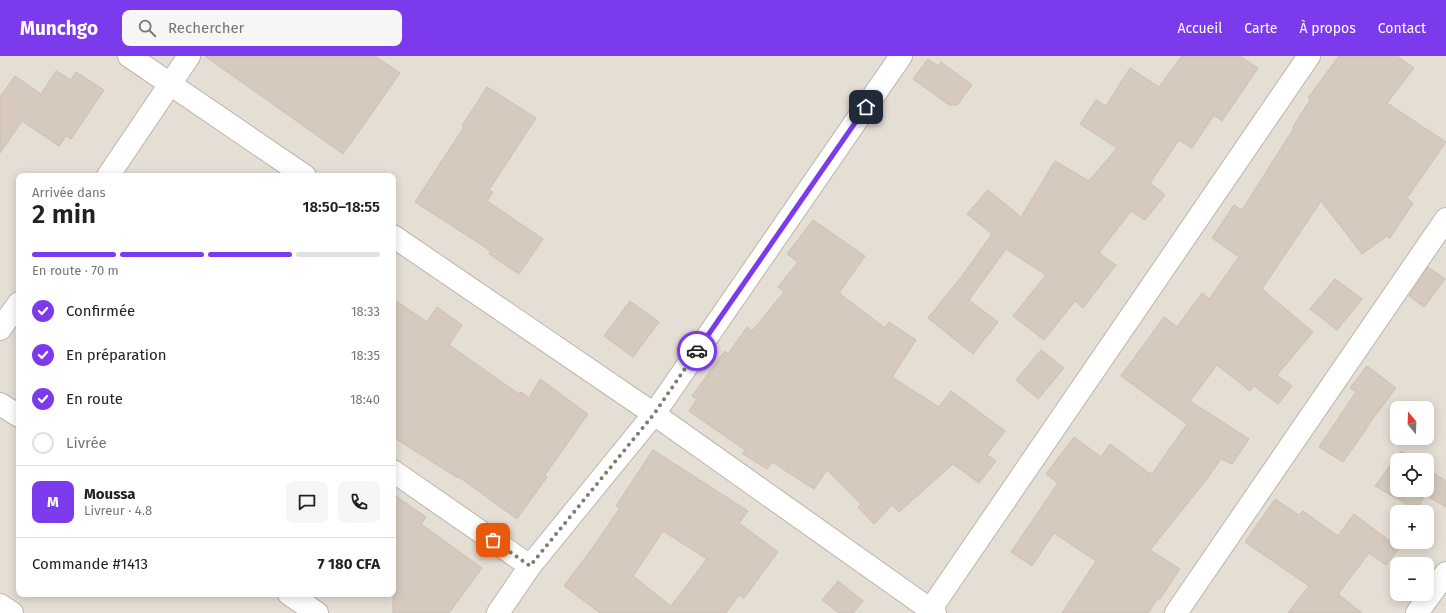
<!DOCTYPE html>
<html lang="fr">
<head>
<meta charset="utf-8">
<style>
	body { margin:0; font-family:"Fira Sans",sans-serif; background:#f6f6f6; color:#222; height:100vh; display:flex; flex-direction:column; font-size:15px; white-space:nowrap }
	* { box-sizing:border-box; margin:0 }
	p { font-size:13px; color:#767676 }
	.icon { flex:none; width:22px; height:22px; fill:none; stroke:currentColor; stroke-width:2; stroke-linecap:round; stroke-linejoin:round }
	.map { position:relative; flex:1; overflow:hidden }
	.details { position:absolute; left:16px; top:117px; width:380px; height:424px; display:flex; flex-direction:column; background:#fff; border-radius:8px; box-shadow:0 2px 10px #0003 }
	.details>* { flex:none }
	.needle { width:26px; rotate:341deg }
	.fabs { position:absolute; left:1390px; top:345px; display:grid; gap:8px }
	.fabs a { display:grid; place-items:center; width:44px; height:44px; border-radius:8px; background:#fff; box-shadow:0 2px 10px #0003; font-size:20px }
	.pin { position:absolute; display:grid; place-items:center; width:34px; height:34px; color:#fff; margin:-17px; border-radius:8px; box-shadow:0 2px 6px #0006 }
	.courier { position:absolute; display:grid; place-items:center; width:40px; height:40px; margin:-20px; border:3px solid #7c3aed; border-radius:50%; background:#fff; color:#222; box-shadow:0 1px 5px #0007 }
	.summary em { font-style:normal; font-weight:600 }
	.summary div { display:flex; flex-direction:column-reverse }
	.summary { display:flex; align-items:center; justify-content:space-between; height:68px; padding:0 16px }
	h1 { font-size:26px; font-weight:600; line-height:30px }
	.bar { display:grid; grid-template-columns:repeat(4,1fr); gap:6px 4px; align-content:center; height:48px; padding:0 16px }
	.bar i { height:5px; border-radius:3px; background:#e0e0e0 }
	.bar .active { background:#7c3aed }
	.bar p { grid-column:span 4 }
	.line { display:flex; align-items:center; gap:10px; padding:0 16px; border-top:1px solid #e0e0e0 }
	.line div { flex:1 }
	.round { display:grid; place-items:center; flex:none; width:42px; height:42px; border-radius:8px; background:#f6f6f6 }
	ol { padding:0 16px; list-style:none }
	li { display:flex; align-items:center; gap:12px; height:44px }
	li p { margin-inline-start:auto }
	li .icon { padding:4px; border-radius:50%; background:#7c3aed; color:#fff; stroke-width:4 }
	li:last-child { color:#767676 }
	li i { width:22px; height:22px; border:2px solid #e0e0e0; border-radius:50% }
	header { display:flex; align-items:center; gap:24px; box-sizing:border-box; height:56px; padding:0 20px; background:#7c3aed; color:#fff }
	header strong { font-size:19px }
	nav { display:flex; gap:22px; margin-inline-start:auto; font-size:14px }
	.search { width:280px; height:36px; background:#f6f6f6; display:flex; align-items:center; gap:10px; box-sizing:border-box; padding:0 14px; border-radius:8px; color:#767676; font-size:15px }
	.map>svg:first-child { display:block }
	.residential { fill:#e5ded4; fill-rule:evenodd }
	.building { fill:#d6cabf; stroke:#cdbfb0; fill-rule:evenodd }
	.lines { fill:none; stroke-linecap:round; stroke-linejoin:round }
	.minor-casing { stroke:#bdb4a9; stroke-width:24 }
	.minor { stroke:#fff; stroke-width:22 }
	.done { stroke:#817b74; stroke-width:4; stroke-dasharray:0 7.2 }
	.route { stroke:#7c3aed; stroke-width:5 }
</style>
</head>
<body>
<header>
<strong>Munchgo</strong>
<div class="search"><svg class="icon" aria-label="search" viewBox="0 0 24 24"><circle cx="10" cy="10" r="6"/><path d="M15 15l6 6"/></svg>Rechercher</div>
<nav><a>Accueil</a><a>Carte</a><a>À propos</a><a>Contact</a></nav>
</header>
<div class="map">
<svg width="1446" height="557" viewBox="0 0 1446 557">
	<rect width="100%" height="100%" fill="#f2ede6"/>
	<!-- residential -->
	<path class="residential" d="M0,0H1446V557H0ZM19,120H393V538H19ZM1397,352H1427V382H1397ZM1397,404H1427V434H1397ZM1397,456H1427V486H1397ZM1397,508H1427V538H1397Z"/>
	<!-- building -->
	<g class="building">
		<path d="M205,0H375L400,17L343,98Z"/>
		<path d="M1182,0H1240L1258,12L1222,65L1214,59L1192,92L1179,84L1150,127L1165,139L1145,164L1131,155L1099,197L1116,209L1083,252L1075,245L1044,284L1013,260L1046,219L1006,193L969,244L998,266L973,298L928,262L962,220L992,178L967,158L988,134L1021,161L1055,105L1089,125L1117,92L1080,68L1096,44L1106,50L1130,12L1159,31Z"/>
		<path d="M1339,0H1397L1414,12L1387,47L1446,86L1407,142L1413,147L1390,182L1387,180L1362,198L1321,145L1262,233L1313,276L1277,319L1292,330L1278,348L1254,330L1250,335L1217,309L1190,345L1249,383L1232,408L1221,403L1203,428L1150,494L1180,513L1160,543L1158,542L1148,557H1062L1096,505L1054,477L1032,510L1011,496L1058,427L1046,418L1074,381L1101,401L1110,388L1149,417V416L1152,418L1187,368L1121,320L1164,261L1177,271L1202,237L1209,243L1239,201L1212,182L1234,149L1242,154L1294,72L1293,71L1310,44L1308,42Z"/>
		<path d="M928,3L938,10L941,6L972,29L957,49H949L913,23Z"/>
		<path d="M56,15L71,24L76,16L104,34L71,83L66,80L59,90L22,65L0,97V41L15,20L41,38Z"/>
		<path d="M487,31L536,62L489,134L493,136L487,145L543,183L519,218L489,198L491,195L415,146L464,71L462,70Z"/>
		<path d="M813,164L865,200L839,237L885,272L889,266L916,284L892,321L939,351L951,335L1005,375L987,399L996,405L979,427L953,408L899,456L892,449L874,468L858,451L861,448L827,414L814,433L772,406L767,413L743,398L745,394L689,355L697,343L692,340L725,295L728,298L747,271L752,275L784,236L778,231L798,206L787,198Z"/>
		<path d="M1428,211L1445,223L1424,251L1409,240Z"/>
		<path d="M1335,223L1362,243L1337,274L1310,253Z"/>
		<path d="M393,243L427,266L437,251L462,269L449,289L519,338L521,336L529,342L540,323L588,358L545,419L547,421L517,463L459,421L458,422L393,381Z"/>
		<path d="M630,245L659,266L633,301L604,280Z"/>
		<path d="M1041,294L1064,312L1038,343L1016,324Z"/>
		<path d="M1367,310L1396,332L1366,372H1367L1343,406L1319,391L1356,336L1350,332Z"/>
		<path d="M653,394L748,455L739,467L778,496L744,542L739,539L726,557H600L564,530L591,494L620,452L616,450ZM663,475L707,503L671,550L633,520Z"/>
		<path d="M1401,395L1414,404H1397V434H1427V413L1446,425V451L1425,439L1417,454L1375,430Z"/>
		<path d="M393,438L426,461L421,468L482,512L449,557H393Z"/>
		<path d="M1275,443L1299,459L1303,455L1338,480L1354,458L1399,492L1386,509L1369,497L1338,538L1362,557H1288L1309,530L1245,486Z"/>
		<path d="M838,525L863,545L853,557H839L822,544Z"/>
	</g>
	<g class="lines">
		<defs>
			<g id="minor">
				<path d="M129,0L305,120"/>
				<path d="M108,120L189,0"/>
				<path d="M393,180L654,358L935,557"/>
				<path d="M0,273L19,247"/>
				<path d="M0,348L19,360"/>
				<path d="M393,415L530,510"/>
				<path d="M289,538L317,557"/>
				<path d="M0,549L12,557"/>
				<path d="M498,557L530,510L654,358L901,0"/>
				<path d="M928,557L1309,0"/>
				<path d="M1176,557L1446,163"/>
				<path d="M1417,557L1446,517"/>
			</g>
		</defs>
		<!-- minor casing -->
		<use href="#minor" class="minor-casing"/>
		<!-- minor -->
		<use href="#minor" class="minor"/>
	</g>
	<g class="lines">
		<!-- done -->
		<path class="done" d="M493,484L530,510L654,358L697,295"/>
		<!-- route -->
		<path class="route" d="M697,295L866,51"/>
	</g>
</svg>
<div class="fabs">
<a><svg class="needle" viewBox="-14 -14 28 28"><path d="M0-13l5 13h-10z" fill="#e53935"/><path d="M0 13l5-13h-10z" fill="#767676"/></svg></a>
<a><svg class="icon" aria-label="locate" viewBox="0 0 24 24"><circle cx="12" cy="12" r="6"/><path d="M12 2v4M12 18v4M2 12h4M18 12h4"/></svg></a>
<a>+</a>
<a>−</a>
</div>
<div class="pin" style="left:493px;top:484px;background:#ea580c"><svg class="icon" aria-label="bag" viewBox="0 0 24 24"><path d="M5 8h14l-1 12H6zM9 8a3 3 0 0 1 6 0"/></svg></div>
<div class="pin" style="left:866px;top:51px;background:#1f2937"><svg class="icon" aria-label="home" viewBox="0 0 24 24"><path d="M3 11l9-7 9 7M6 9v11h12V9"/></svg></div>
<div class="courier" style="left:697px;top:295px"><svg class="icon" aria-label="car" viewBox="0 0 24 24"><path d="M5 17H2v-5l4-1 3-4h7l3 4 3 1v5h-3M9 17h6M6 11h13"/><circle cx="7" cy="17" r="2"/><circle cx="17" cy="17" r="2"/></svg></div>
<section class="details">
<div class="summary"><div><h1>2 min</h1><p>Arrivée dans</p></div><em>18:50–18:55</em></div>
<div class="bar"><i class="active"></i><i class="active"></i><i class="active"></i><i></i><p>En route · 70 m</p></div>
<ol>
<li><svg class="icon" aria-label="check" viewBox="0 0 24 24"><path d="M5 12l5 5 9-10"/></svg>Confirmée<p>18:33</p></li>
<li><svg class="icon" aria-label="check" viewBox="0 0 24 24"><path d="M5 12l5 5 9-10"/></svg>En préparation<p>18:35</p></li>
<li><svg class="icon" aria-label="check" viewBox="0 0 24 24"><path d="M5 12l5 5 9-10"/></svg>En route<p>18:40</p></li>
<li><i></i>Livrée</li>
</ol>
<div class="line" style="height:72px"><b class="round" style="background:#7c3aed;color:#fff">M</b><div><b>Moussa</b><p>Livreur · 4.8</p></div><a class="round"><svg class="icon" aria-label="chat" viewBox="0 0 24 24"><path d="M4 5h16v11H9l-5 4z"/></svg></a><a class="round"><svg class="icon" aria-label="phone" viewBox="0 0 24 24"><path d="M5 4h4l2 5-3 2q2 4 5 5l2-3 5 2v4C11 20 4 13 5 4z"/></svg></a></div>
<div class="line" style="height:52px"><div>Commande #1413</div><b>7 180 CFA</b></div>
</section>
</div>
</body>
</html>
